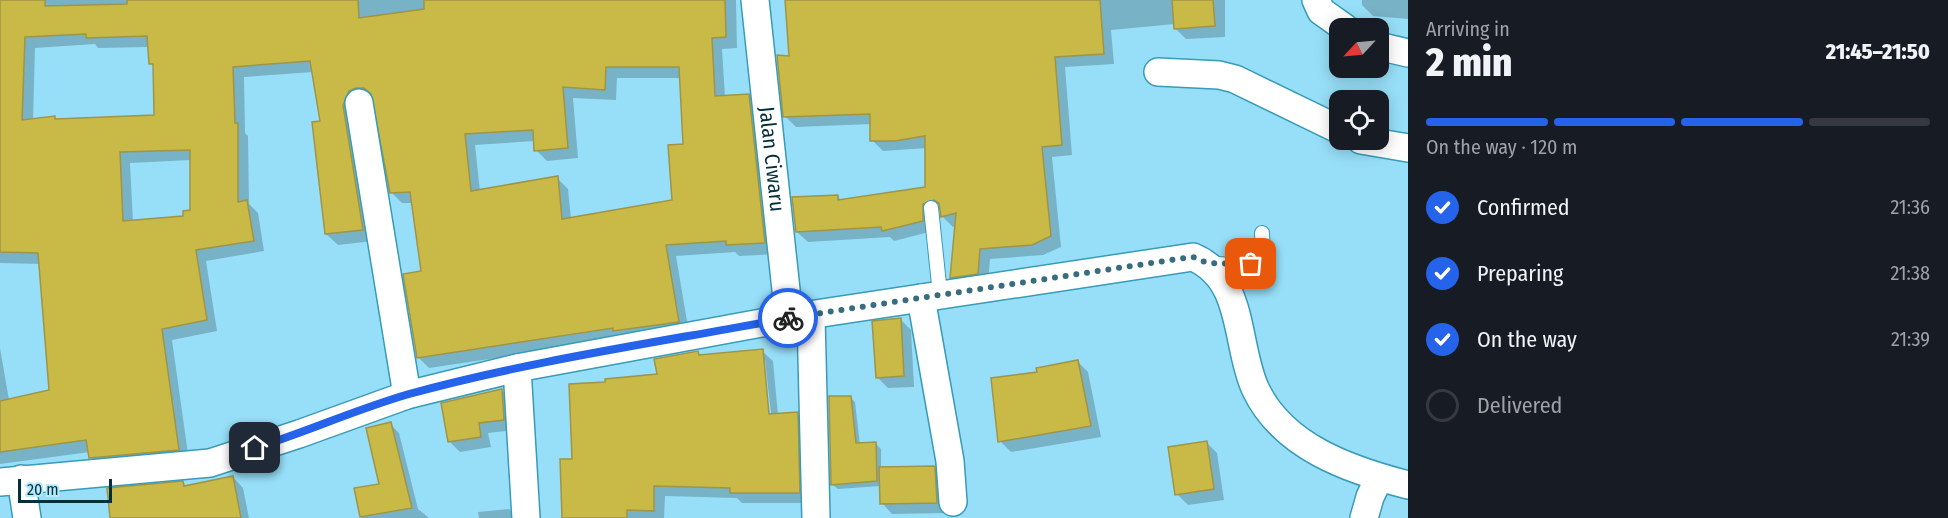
<!DOCTYPE html>
<html lang="en">
<head>
<meta charset="utf-8">
<style>
	body { margin:0; font-family:"Fira Sans Condensed",sans-serif; background:#242831; color:#f1f3f6; height:100vh; display:flex; flex-direction:column; font-size:22px; white-space:nowrap }
	* { box-sizing:border-box; margin:0 }
	p { font-size:20px; color:#9ea1a6 }
	.icon { flex:none; width:33px; height:33px; fill:none; stroke:currentColor; stroke-width:2; stroke-linecap:round; stroke-linejoin:round }
	.map { position:relative; flex:1; overflow:hidden }
	.details { display:flex; flex-direction:column; background:#171b24; width:540px }
	.details>* { flex:none }
	.needle { width:39px; rotate:244deg }
	.tools { position:absolute; left:1329px; top:18px; display:grid; gap:12px }
	.tools a { display:grid; place-items:center; width:60px; height:60px; border-radius:12px; background:#171b24; box-shadow:0 3px 15px #0003; font-size:30px }
	.scale { position:absolute; left:18px; bottom:15px; width:94px; box-sizing:border-box; padding-left:6px; border:3px solid #04303c; border-top:0; font-size:16px; line-height:21px; white-space:nowrap; color:#04303c; -webkit-text-stroke:4px #b5eafd; paint-order:stroke }
	.pin { position:absolute; display:grid; place-items:center; width:51px; height:51px; color:#fff; margin:-26px; border-radius:12px; box-shadow:0 3px 9px #0006 }
	.courier { position:absolute; display:grid; place-items:center; width:60px; height:60px; margin:-30px; border:4px solid #2563eb; border-radius:50%; background:#fff; color:#222; box-shadow:0 2px 8px #0007 }
	.summary em { font-style:normal; font-weight:800 }
	.summary div { display:flex; flex-direction:column-reverse }
	.summary { display:flex; align-items:center; justify-content:space-between; height:102px; padding:0 18px }
	h1 { font-size:39px; font-weight:800; line-height:45px }
	.bar { display:grid; grid-template-columns:repeat(4,1fr); gap:9px 6px; align-content:center; height:72px; padding:0 18px }
	.bar i { height:8px; border-radius:4px; background:#363941 }
	.bar .selected { background:#2563eb }
	.bar p { grid-column:span 4 }
	ol { padding:0 18px; list-style:none }
	li { display:flex; align-items:center; gap:18px; height:66px }
	li p { margin-inline-start:auto }
	li .icon { padding:6px; border-radius:50%; background:#2563eb; color:#fff; stroke-width:4 }
	li:last-child { color:#9ea1a6 }
	li i { width:33px; height:33px; border:3px solid #363941; border-radius:50% }
	main { display:flex; flex:1; min-height:0 }
	.map>svg:first-child { display:block }
	.shadow { fill:#0003; fill-rule:evenodd }
	.building { fill:#c9ba48; stroke:#9f9447; stroke-width:1.5; fill-rule:evenodd }
	.lines { fill:none; stroke-linecap:round; stroke-linejoin:round }
	.service-casing { stroke:#389bb8; stroke-width:16 }
	.minor-casing { stroke:#389bb8; stroke-width:30 }
	.service { stroke:#fff; stroke-width:14 }
	.minor { stroke:#fff; stroke-width:27 }
	.done { stroke:#376d7e; stroke-width:6; stroke-dasharray:0 10.8 }
	.route { stroke:#2563eb; stroke-width:8 }
	.labels { text-anchor:middle; dominant-baseline:central; stroke-width:4.5; stroke-linejoin:round; paint-order:stroke }
	.street-label { font-size:21px; fill:#04303c; stroke:#b5eafd }
</style>
</head>
<body>
<main>
<div class="map">
<svg width="1408" height="518" viewBox="0 0 1408 518">
	<rect width="100%" height="100%" fill="#97dff8"/>
	<!-- shadow -->
	<g class="shadow">
		<path d="M0,0H736L737,48L722,49L725,97L749,95L760,106L776,254L739,256L735,252L676,256L689,333L623,339L429,368L418,357L422,272L413,203H402L391,192L374,99L368,98L373,241L338,245L326,234L322,122L313,72L244,77L245,133L248,136L249,204L258,213L264,251L206,261L217,331L172,340L189,461L102,469L91,457L90,452L0,464V348L9,400L50,391L40,264L0,263ZM95,44L98,48L149,47L151,63L155,67L156,117L58,121L54,117L33,120L35,48ZM617,78H681L685,146L673,201L571,219L568,189L557,178L480,191L475,145L535,141L536,150L547,161L578,158L573,98L616,100ZM191,160V211L185,217L133,222L130,163Z"/>
		<path d="M787,0H1225V37L1186,39L1175,28V24L1111,30L1114,64L1065,67L1072,155L1052,157L1061,247L1043,255L990,259L988,284L962,288L952,277L956,226L953,227L942,216L941,209L933,216V231L894,241L890,237L808,242L797,232L837,196L842,201L927,188V148L883,151L872,140V124L796,127L785,116L791,57Z"/>
		<path d="M1362,0H1408V19L1373,16L1362,5Z"/>
		<path d="M900,319L911,330L914,387L888,388L877,377Z"/>
		<path d="M762,351L773,361L778,415L797,413L808,424L810,503H742L737,498L665,496L664,518H563L574,460L607,384L659,375L698,352L702,357ZM762,360H765L772,422H769Z"/>
		<path d="M1078,362L1088,372L1101,437L1011,452L1000,441L1039,374Z"/>
		<path d="M502,391L513,401L514,430L488,433L491,447L460,452L449,441Z"/>
		<path d="M850,397L855,402L860,445L876,444L881,449V469L934,468L945,478L947,513L892,514L882,503L881,486L838,489L832,484Z"/>
		<path d="M390,424L399,433L418,509L429,518H361L356,489L381,485Z"/>
		<path d="M1206,442L1217,453L1224,500L1188,505L1177,494Z"/>
		<path d="M233,477L243,488L249,518H111L183,483L187,487Z"/>
		<path d="M509,509L518,518H479L478,512Z"/>
	</g>
	<!-- building -->
	<g class="building">
		<path d="M0,0H45V6L127,4V0H358L359,18L424,9V0H725L726,37L712,38L715,96L749,94L765,243L726,245V241L666,245L679,322L613,331V328L417,358L403,274L421,271L410,192L390,193L371,94L364,88H356L349,91L343,105L363,230L325,234L312,122L320,121L310,61L233,67L235,123H238V202L247,200L254,241L196,250L207,320L162,329L179,450L89,458L86,440L0,452V401L49,390L38,253L0,252ZM86,34V38L147,36L149,64H153L154,115L55,119V116L22,120L25,37ZM606,67H679L683,144L668,145L672,200L562,219L558,176L471,191L465,134L533,130L534,151L568,148L563,87L605,90ZM190,150V210L183,211V216L123,221L120,152Z"/>
		<path d="M785,0H1100L1104,54L1055,57L1062,145L1042,147L1051,236L1032,245L980,249L978,274L950,278L956,213L941,217L939,203L934,200L923,204V221L899,227L882,231L881,227L796,232L792,197L838,195V200L925,187V136L895,141H870V114L783,117L777,55L789,56Z"/>
		<path d="M1172,0H1213L1215,26L1174,29Z"/>
		<path d="M901,318L904,376L876,378L872,321Z"/>
		<path d="M763,349L769,414L798,412L800,493H730V488L654,486V511L627,510V518H562L560,459H572L569,384L605,382V379L657,374L654,359L698,351L699,355Z"/>
		<path d="M1078,360L1091,426L998,442L991,378L1037,372L1036,368Z"/>
		<path d="M502,389L504,420L479,423L481,437L448,442L441,403Z"/>
		<path d="M829,396H851L856,443L876,442L877,481L831,485Z"/>
		<path d="M391,422L412,508L360,517L354,488L379,484L366,428Z"/>
		<path d="M1207,441L1214,489L1175,495L1168,447Z"/>
		<path d="M935,466L937,503L880,504L879,467Z"/>
		<path d="M233,476L241,518H110L107,488L183,481L184,486Z"/>
	</g>
	<g class="lines">
		<defs>
			<g id="service">
				<path d="M931,208L940,294"/>
				<path d="M1209,263C1225,264 1252,270 1263,257L1262,233"/>
			</g>
			<g id="minor">
				<path id="s1" d="M755,0L789,318"/>
				<path d="M1316,0L1321,11L1345,28"/>
				<path d="M1378,46L1408,53"/>
				<path d="M1158,72L1219,75L1235,79L1340,130"/>
				<path d="M359,103L407,395"/>
				<path d="M1361,140L1408,148"/>
				<path d="M921,298L950,461L953,502"/>
				<path d="M811,317L816,518"/>
				<path d="M517,368L526,518"/>
				<path d="M21,479L27,518"/>
				<path d="M0,482L210,463L299,434L407,395L517,368L789,318L1193,257C1245,279 1235,343 1255,388C1282,447 1350,470 1408,485"/>
				<path d="M1364,518L1370,497L1379,478"/>
			</g>
		</defs>
		<!-- service casing -->
		<use href="#service" class="service-casing"/>
		<!-- minor casing -->
		<use href="#minor" class="minor-casing"/>
		<!-- service -->
		<use href="#service" class="service"/>
		<!-- minor -->
		<use href="#minor" class="minor"/>
	</g>
	<g class="lines">
		<!-- done -->
		<path class="done" d="M788,318L1171,260L1193,257L1207,263L1251,264"/>
		<!-- route -->
		<path class="route" d="M255,448C306,432 357,409 409,394C533,360 661,342 788,318"/>
	</g>
	<g class="labels">
		<!-- street labels -->
		<g class="street-label">
			<text stroke="none"><textPath href="#s1" startOffset="160">Jalan Ciwaru</textPath></text>
		</g>
	</g>
</svg>
<div class="tools">
<a><svg class="needle" viewBox="-14 -14 28 28"><path d="M0-13l5 13h-10z" fill="#e53935"/><path d="M0 13l5-13h-10z" fill="#9ea1a6"/></svg></a>
<a><svg class="icon" aria-label="locate" viewBox="0 0 24 24"><circle cx="12" cy="12" r="6"/><path d="M12 2v4M12 18v4M2 12h4M18 12h4"/></svg></a>
</div>
<div class="scale">20 m</div>
<div class="pin" style="left:1251px;top:264px;background:#ea580c"><svg class="icon" aria-label="bag" viewBox="0 0 24 24"><path d="M5 8h14l-1 12H6zM9 8a3 3 0 0 1 6 0"/></svg></div>
<div class="pin" style="left:255px;top:448px;background:#1f2937"><svg class="icon" aria-label="home" viewBox="0 0 24 24"><path d="M3 11l9-7 9 7M6 9v11h12V9"/></svg></div>
<div class="courier" style="left:788px;top:318px"><svg class="icon" aria-label="bike" viewBox="0 0 24 24"><circle cx="6" cy="16" r="4"/><circle cx="18" cy="16" r="4"/><path d="M6 16l4-8h5l3 8M10 8l3 8H6M13 5h3"/></svg></div>
</div>
<section class="details">
<div class="summary"><div><h1>2 min</h1><p>Arriving in</p></div><em>21:45–21:50</em></div>
<div class="bar"><i class="selected"></i><i class="selected"></i><i class="selected"></i><i></i><p>On the way · 120 m</p></div>
<ol>
<li><svg class="icon" aria-label="check" viewBox="0 0 24 24"><path d="M5 12l5 5 9-10"/></svg>Confirmed<p>21:36</p></li>
<li><svg class="icon" aria-label="check" viewBox="0 0 24 24"><path d="M5 12l5 5 9-10"/></svg>Preparing<p>21:38</p></li>
<li><svg class="icon" aria-label="check" viewBox="0 0 24 24"><path d="M5 12l5 5 9-10"/></svg>On the way<p>21:39</p></li>
<li><i></i>Delivered</li>
</ol>
</section>
</main>
</body>
</html>
